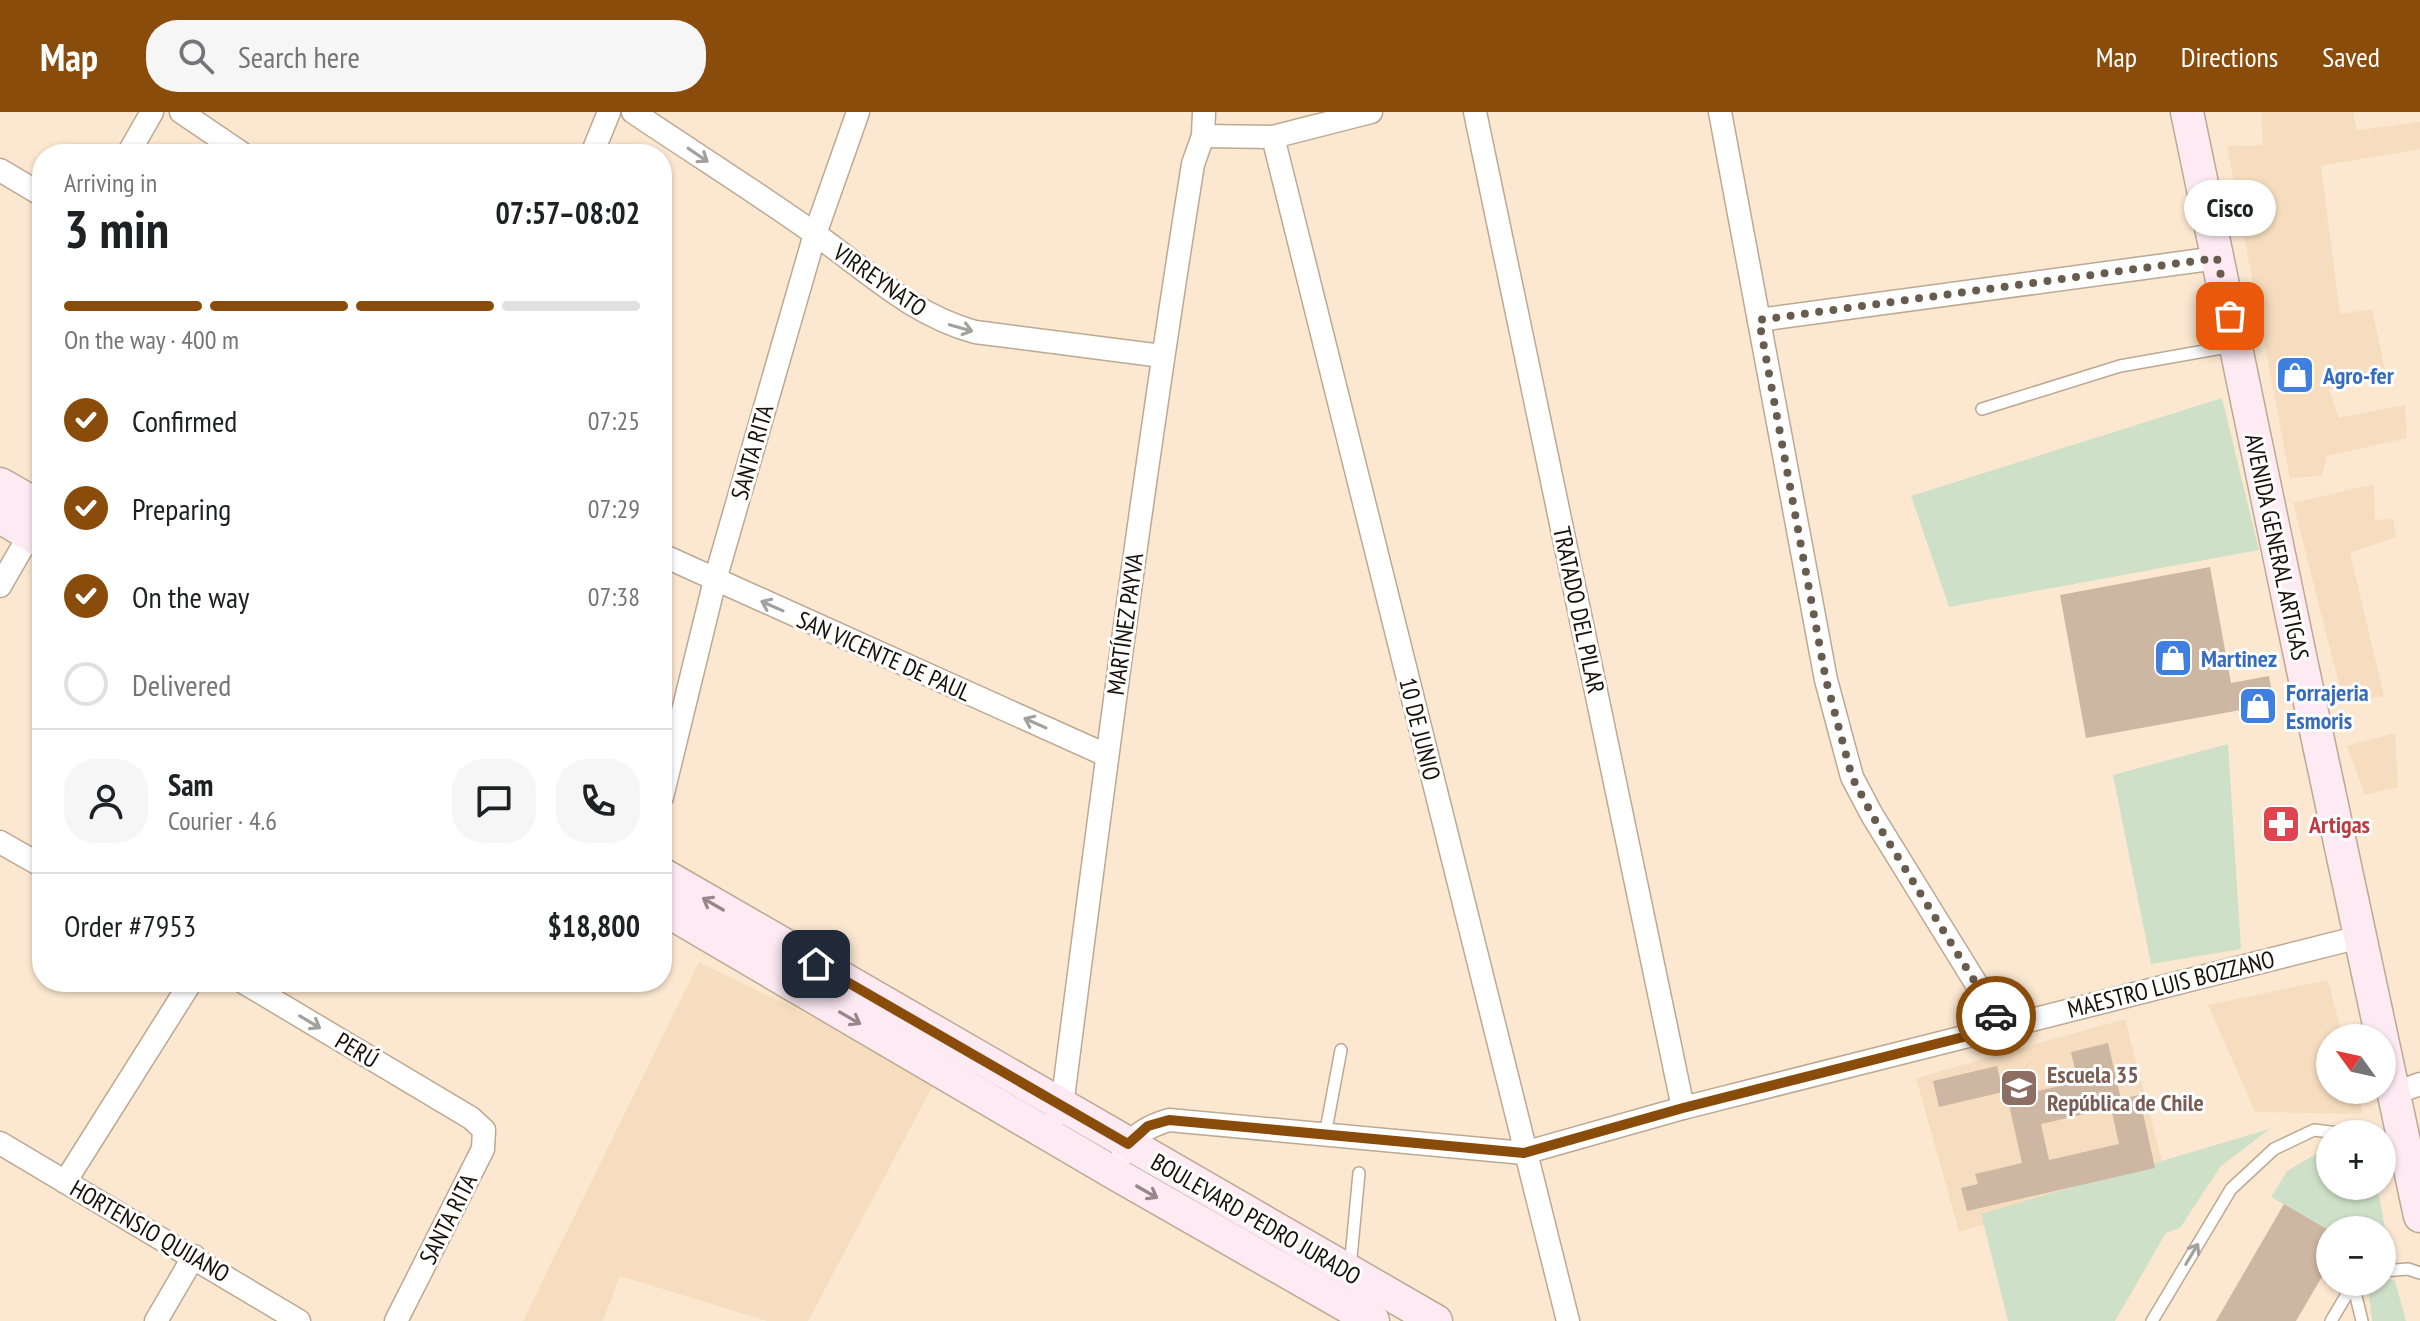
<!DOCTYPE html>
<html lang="en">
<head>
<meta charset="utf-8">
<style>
	body { margin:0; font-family:"PT Sans Narrow",sans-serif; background:#f6f6f6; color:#202124; height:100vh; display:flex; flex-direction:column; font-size:30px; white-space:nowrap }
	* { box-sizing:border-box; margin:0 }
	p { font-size:26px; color:#757577 }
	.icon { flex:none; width:44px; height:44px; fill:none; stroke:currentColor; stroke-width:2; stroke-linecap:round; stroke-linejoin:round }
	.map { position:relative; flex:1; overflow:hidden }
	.sheet { position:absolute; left:32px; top:32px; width:640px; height:848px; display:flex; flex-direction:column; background:#fff; border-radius:32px; box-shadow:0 2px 6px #0004 }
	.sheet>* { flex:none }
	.needle { width:52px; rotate:303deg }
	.fabs { position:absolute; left:2316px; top:912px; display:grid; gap:16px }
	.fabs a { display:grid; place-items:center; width:80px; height:80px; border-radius:50%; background:#fff; box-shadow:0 2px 6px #0004; font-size:40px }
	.pin { position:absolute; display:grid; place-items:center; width:68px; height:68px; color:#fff; margin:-34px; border-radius:16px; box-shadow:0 4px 12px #0006 }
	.courier { position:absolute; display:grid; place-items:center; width:80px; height:80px; margin:-40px; border:6px solid #894c0b; border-radius:50%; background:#fff; color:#222; box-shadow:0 2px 10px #0007 }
	.bubble { position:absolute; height:56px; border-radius:28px; background:#fff; box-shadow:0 2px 6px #0004; font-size:26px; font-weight:700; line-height:56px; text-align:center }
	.overview em { font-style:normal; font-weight:700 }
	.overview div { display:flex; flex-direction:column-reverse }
	.overview { display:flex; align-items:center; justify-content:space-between; height:136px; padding:0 32px }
	h1 { font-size:52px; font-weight:700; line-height:60px }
	.bar { display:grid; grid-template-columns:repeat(4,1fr); gap:12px 8px; align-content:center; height:96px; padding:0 32px }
	.bar i { height:10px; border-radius:6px; background:#e0e0e0 }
	.bar .on { background:#894c0b }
	.bar p { grid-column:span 4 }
	.line { display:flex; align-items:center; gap:20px; padding:0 32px; border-top:2px solid #e0e0e0 }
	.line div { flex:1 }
	.round { display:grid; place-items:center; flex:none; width:84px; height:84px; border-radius:32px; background:#f6f6f6 }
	ol { padding:0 32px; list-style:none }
	li { display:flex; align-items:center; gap:24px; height:88px }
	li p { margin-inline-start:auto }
	li .icon { padding:8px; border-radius:50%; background:#894c0b; color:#fff; stroke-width:4 }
	li:last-child { color:#757577 }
	li i { width:44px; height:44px; border:4px solid #e0e0e0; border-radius:50% }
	header { display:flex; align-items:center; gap:48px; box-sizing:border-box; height:112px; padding:0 40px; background:#894c0b; color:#fff }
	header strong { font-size:38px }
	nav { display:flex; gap:44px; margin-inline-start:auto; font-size:28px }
	.search { width:560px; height:72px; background:#f6f6f6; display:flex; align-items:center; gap:20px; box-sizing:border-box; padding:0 28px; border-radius:32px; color:#757577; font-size:30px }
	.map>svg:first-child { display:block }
	.built { fill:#f6ddbf }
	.green { fill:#cee1c8 }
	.building { fill:#cdb7a2; fill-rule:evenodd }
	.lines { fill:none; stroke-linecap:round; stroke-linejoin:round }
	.service-casing { stroke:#bca993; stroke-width:14 }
	.minor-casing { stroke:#bca993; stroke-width:25 }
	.secondary-casing { stroke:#bca993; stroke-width:35 }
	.service { stroke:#fff; stroke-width:11 }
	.minor { stroke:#fff; stroke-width:22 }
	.secondary { stroke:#fdeaf2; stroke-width:32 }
	.oneway { stroke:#a3a09d }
	.oneway2 { stroke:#968889 }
	.done { stroke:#685c4f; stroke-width:8; stroke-dasharray:0 14.4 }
	.route { stroke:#894c0b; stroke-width:10 }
	.labels { text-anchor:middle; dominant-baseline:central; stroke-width:6; stroke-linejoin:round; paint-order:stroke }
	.street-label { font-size:24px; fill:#181109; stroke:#fff }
	.shop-label { font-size:24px; font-weight:bold; fill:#366cbe; stroke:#fff; text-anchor:start }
	.health-label { font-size:24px; font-weight:bold; fill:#be3a42; stroke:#fff; text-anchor:start }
	.education-label { font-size:24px; font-weight:bold; fill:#785e54; stroke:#fff; text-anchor:start }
</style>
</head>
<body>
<header>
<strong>Map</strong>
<div class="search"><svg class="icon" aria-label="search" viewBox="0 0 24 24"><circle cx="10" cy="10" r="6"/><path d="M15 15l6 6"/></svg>Search here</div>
<nav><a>Map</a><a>Directions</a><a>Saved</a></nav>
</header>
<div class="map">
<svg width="2420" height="1209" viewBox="0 0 2420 1209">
	<rect width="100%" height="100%" fill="#fce8d1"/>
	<!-- built -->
	<g class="built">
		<path d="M2261,0H2353L2357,18L2420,10V37L2321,54L2340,202L2372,197L2387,266L2329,277L2339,306L2405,293L2407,326L2327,344L2322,364L2290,366L2227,34L2263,33Z"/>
		<path d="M2374,372L2375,408L2393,407L2396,425L2350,441L2384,584L2344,591L2293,391Z"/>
		<path d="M2395,621L2398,675L2365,683L2347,634Z"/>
		<path d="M699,850L937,966L808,1209H767L620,1164L603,1209H523Z"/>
		<path d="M2328,868L2343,926H2330V978H2357L2363,1002L2255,1000L2208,893Z"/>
		<path d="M2125,907L2165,1060L1959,1120L1916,966Z"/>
	</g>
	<!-- green -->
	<g class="green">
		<path d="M2222,286L2259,438L1949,495L1911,384Z"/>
		<path d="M2228,632L2241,837L2151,852L2113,663Z"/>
		<path d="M2270,1017L2221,1054L2180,1116L2166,1121L2115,1209H2008L1981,1102Z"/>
		<path d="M2316,1042H2330V1074H2377L2390,1141L2382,1142V1118L2330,1119L2271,1085L2287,1059Z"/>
		<path d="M2385,1166L2395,1169L2406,1209H2372L2368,1177Z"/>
	</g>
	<!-- building -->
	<g class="building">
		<path d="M2210,455L2231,571L2269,564L2274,592L2086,626L2060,483Z"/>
		<path d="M2108,931L2121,987L2139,983L2155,1056L1967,1099L1961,1076L1978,1072L1975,1062L2022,1051L2003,966L2029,960L2033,980L2078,970L2071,940ZM2111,996L2119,1032L2049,1048L2041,1012Z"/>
		<path d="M1997,954L2003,980L1939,995L1933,969Z"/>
		<path d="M2284,1092L2330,1119V1151L2296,1209H2216Z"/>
	</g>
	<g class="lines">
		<defs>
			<g id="service">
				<path d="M1982,297L2120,254L2233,234"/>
				<path d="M1325,1023L1341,938"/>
				<path d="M2382,1041L2404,1058"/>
				<path d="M1350,1156L1359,1061"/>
				<path d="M2382,1159L2408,1157L2420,1161"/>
				<path d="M2353,1172L2362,1209"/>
				<path d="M2152,1209L2231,1077L2274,1037L2314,1018L2346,1022"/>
				<path d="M2331,1209L2353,1172L2358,1170"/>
			</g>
			<g id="minor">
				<path d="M181,0L243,42"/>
				<path d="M633,0C694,41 756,80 815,122C869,160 911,202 975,220L1162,244"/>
				<path d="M1475,0L1683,996"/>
				<path d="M1720,0L1826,568L1852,665L1872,703L2003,915"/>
				<path d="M1203,24L1273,25L1371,0"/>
				<path d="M1273,25L1568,1209"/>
				<path d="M128,42L152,0"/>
				<path d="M592,42L609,0"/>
				<path d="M0,58L42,83"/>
				<path d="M1759,208L2217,146"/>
				<path d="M662,443L1106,643"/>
				<path d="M0,474L37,410"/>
				<path d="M662,685L715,468L815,122L858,0"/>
				<path d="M0,730L42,754"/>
				<path d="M243,870L471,1006L484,1018L483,1037L396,1209"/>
				<path d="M2395,981L2420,972"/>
				<path d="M1057,1002L1062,994C1102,680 1143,366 1193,52L1203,24L1204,0"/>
				<path d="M0,1031L299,1209"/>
				<path d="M1123,1042C1132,1023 1149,1014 1169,1008L1524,1041L1683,996L2360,825"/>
				<path d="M65,1070L191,870"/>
				<path d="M156,1209L194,1144"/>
			</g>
			<g id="secondary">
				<path d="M2187,0L2303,558L2420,1104"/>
				<path d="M0,372L42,396"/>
				<path d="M0,405L42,430"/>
				<path d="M662,762L1436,1209"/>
				<path d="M662,796L1114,1061L1373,1209"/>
			</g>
		</defs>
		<!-- service casing -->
		<use href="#service" class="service-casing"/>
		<!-- minor casing -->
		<use href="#minor" class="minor-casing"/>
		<!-- secondary casing -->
		<use href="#secondary" class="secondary-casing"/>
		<!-- service -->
		<use href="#service" class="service"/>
		<!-- minor -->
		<use href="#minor" class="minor"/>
		<!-- secondary -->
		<use href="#secondary" class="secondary"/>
	</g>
	<!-- one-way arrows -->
	<defs><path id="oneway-shaft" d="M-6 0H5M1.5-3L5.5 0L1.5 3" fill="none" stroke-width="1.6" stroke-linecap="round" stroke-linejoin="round" transform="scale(2)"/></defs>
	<g class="oneway">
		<use href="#oneway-shaft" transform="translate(698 43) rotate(34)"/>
		<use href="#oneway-shaft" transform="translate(961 216) rotate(16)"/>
		<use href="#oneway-shaft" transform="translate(772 494) rotate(-156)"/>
		<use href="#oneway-shaft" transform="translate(1035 611) rotate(-156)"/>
		<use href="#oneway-shaft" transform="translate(310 910) rotate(31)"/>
		<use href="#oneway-shaft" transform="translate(2192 1142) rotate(-59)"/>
	</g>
	<g class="oneway2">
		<use href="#oneway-shaft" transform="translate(713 792) rotate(-150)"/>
		<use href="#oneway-shaft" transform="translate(850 906) rotate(30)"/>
		<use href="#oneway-shaft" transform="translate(1147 1080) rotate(30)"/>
	</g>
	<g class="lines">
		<!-- done -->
		<path class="done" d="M1996,904L1872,703L1852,665L1826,568L1759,208L2217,146L2230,204"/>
		<!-- route -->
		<path class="route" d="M816,852L1128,1032L1148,1014L1169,1008L1524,1041L1683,996L2003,915L1996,904"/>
	</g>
	<!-- icons -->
	<defs>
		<symbol id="shop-square" viewBox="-11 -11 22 22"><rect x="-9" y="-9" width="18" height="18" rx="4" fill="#3f7fe0" stroke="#fff"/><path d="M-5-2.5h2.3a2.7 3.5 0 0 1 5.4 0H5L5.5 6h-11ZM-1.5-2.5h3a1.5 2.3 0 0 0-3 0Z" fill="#fff"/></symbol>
		<symbol id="pharmacy-square" viewBox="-11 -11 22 22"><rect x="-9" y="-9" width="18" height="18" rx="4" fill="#e0444e" stroke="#fff"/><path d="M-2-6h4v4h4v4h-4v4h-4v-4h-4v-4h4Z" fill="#fff"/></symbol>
		<symbol id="school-square" viewBox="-11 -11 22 22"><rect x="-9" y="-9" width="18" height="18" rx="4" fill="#8d6e63" stroke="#fff"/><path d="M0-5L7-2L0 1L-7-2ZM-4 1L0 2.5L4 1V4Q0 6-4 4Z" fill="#fff"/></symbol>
	</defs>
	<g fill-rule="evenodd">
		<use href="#shop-square" x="2273" y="241" width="44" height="44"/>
		<use href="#shop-square" x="2151" y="524" width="44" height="44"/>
		<use href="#shop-square" x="2236" y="572" width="44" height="44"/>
		<use href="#pharmacy-square" x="2259" y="690" width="44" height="44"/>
		<use href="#school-square" x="1997" y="954" width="44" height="44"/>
	</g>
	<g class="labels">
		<!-- street labels -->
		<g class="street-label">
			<text transform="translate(880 168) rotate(35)">VIRREYNATO</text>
			<text transform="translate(752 340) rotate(-74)">SANTA RITA</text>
			<text transform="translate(2277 435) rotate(78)">AVENIDA GENERAL ARTIGAS</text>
			<text transform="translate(1579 498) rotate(78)">TRATADO DEL PILAR</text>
			<text transform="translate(1125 512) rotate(-82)">MARTÍNEZ PAYVA</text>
			<text transform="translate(884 544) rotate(24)">SAN VICENTE DE PAUL</text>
			<text transform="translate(1420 617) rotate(76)">10 DE JUNIO</text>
			<text transform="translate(2171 872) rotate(-14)">MAESTRO LUIS BOZZANO</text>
			<text transform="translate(357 938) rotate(31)">PERÚ</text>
			<text transform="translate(448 1107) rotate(-63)">SANTA RITA</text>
			<text transform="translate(1256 1107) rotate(30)">BOULEVARD PEDRO JURADO</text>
			<text transform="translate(150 1119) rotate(30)">HORTENSIO QUIJANO</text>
		</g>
		<!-- shop labels -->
		<g class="shop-label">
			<text x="2323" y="263">Agro-fer</text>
			<text x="2201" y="546">Martinez</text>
			<text x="2286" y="580">Forrajeria<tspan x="2286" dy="28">Esmoris</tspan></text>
		</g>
		<!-- health labels -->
		<g class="health-label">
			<text x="2309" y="712">Artigas</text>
		</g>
		<!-- education labels -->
		<g class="education-label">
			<text x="2047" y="962">Escuela 35<tspan x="2047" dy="28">República de Chile</tspan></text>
		</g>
	</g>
</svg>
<div class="fabs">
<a><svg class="needle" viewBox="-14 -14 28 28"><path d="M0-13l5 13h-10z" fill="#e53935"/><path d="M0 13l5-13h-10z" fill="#757577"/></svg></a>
<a>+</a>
<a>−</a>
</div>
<div class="pin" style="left:2230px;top:204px;background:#ea580c"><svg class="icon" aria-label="bag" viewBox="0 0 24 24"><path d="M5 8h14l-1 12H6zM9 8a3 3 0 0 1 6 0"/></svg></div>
<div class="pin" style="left:816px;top:852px;background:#1f2937"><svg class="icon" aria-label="home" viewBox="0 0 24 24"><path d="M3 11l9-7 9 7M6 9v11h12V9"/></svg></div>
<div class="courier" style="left:1996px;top:904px"><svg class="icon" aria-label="car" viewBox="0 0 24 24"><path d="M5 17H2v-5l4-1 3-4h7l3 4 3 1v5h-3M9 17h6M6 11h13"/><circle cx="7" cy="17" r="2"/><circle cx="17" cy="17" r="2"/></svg></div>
<div class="bubble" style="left:2184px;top:68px;width:92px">Cisco</div>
<section class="sheet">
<div class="overview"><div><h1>3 min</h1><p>Arriving in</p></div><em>07:57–08:02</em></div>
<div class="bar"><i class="on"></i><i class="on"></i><i class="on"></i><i></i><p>On the way · 400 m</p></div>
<ol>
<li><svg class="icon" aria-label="check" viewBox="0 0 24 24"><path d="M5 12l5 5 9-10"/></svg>Confirmed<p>07:25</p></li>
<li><svg class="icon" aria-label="check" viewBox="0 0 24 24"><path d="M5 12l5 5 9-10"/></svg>Preparing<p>07:29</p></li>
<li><svg class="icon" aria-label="check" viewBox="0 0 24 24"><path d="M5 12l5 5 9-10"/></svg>On the way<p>07:38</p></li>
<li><i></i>Delivered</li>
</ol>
<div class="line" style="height:144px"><a class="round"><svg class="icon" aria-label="person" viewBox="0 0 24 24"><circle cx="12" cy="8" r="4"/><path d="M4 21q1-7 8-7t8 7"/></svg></a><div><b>Sam</b><p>Courier · 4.6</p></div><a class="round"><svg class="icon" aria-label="chat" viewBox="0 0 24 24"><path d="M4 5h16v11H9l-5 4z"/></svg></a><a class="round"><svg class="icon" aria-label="phone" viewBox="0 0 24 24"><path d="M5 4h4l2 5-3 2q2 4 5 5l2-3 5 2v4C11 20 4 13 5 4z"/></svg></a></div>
<div class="line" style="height:104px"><div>Order #7953</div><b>$18,800</b></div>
</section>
</div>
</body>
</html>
